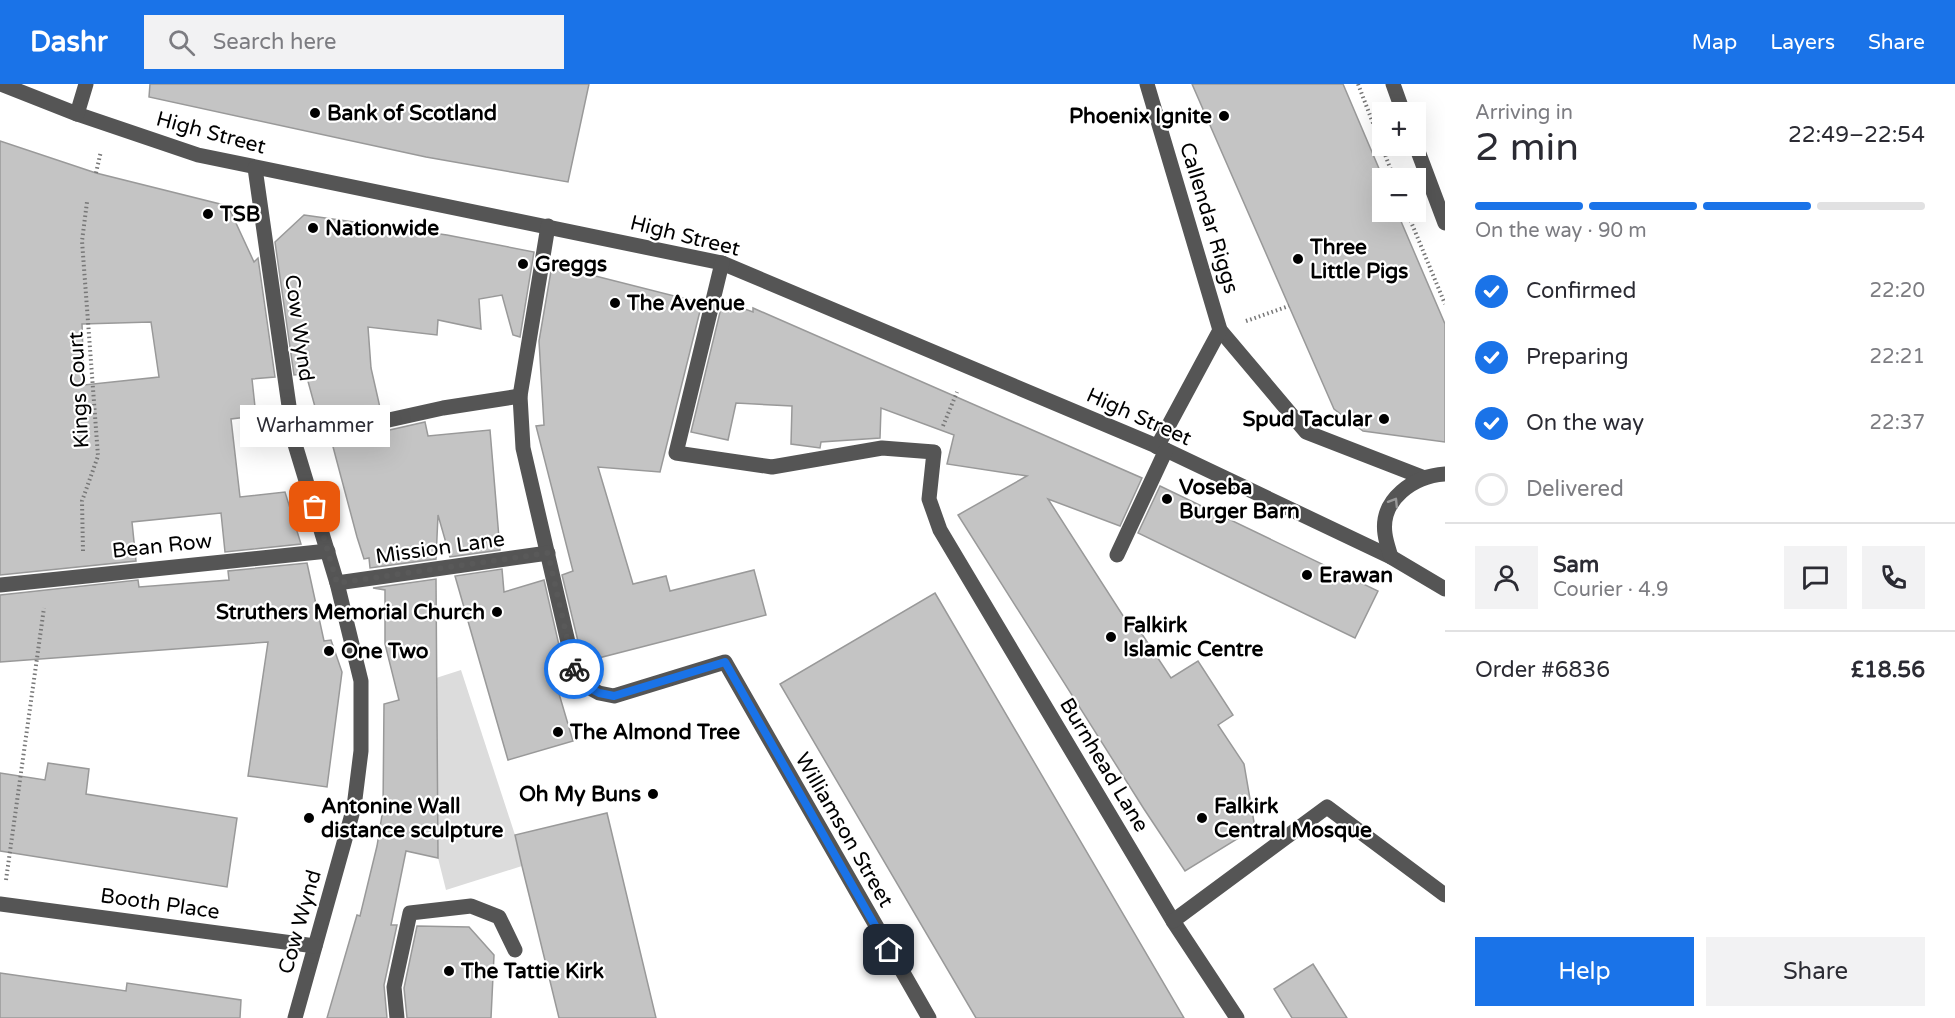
<!DOCTYPE html>
<html lang="en">
<head>
<meta charset="utf-8">
<style>
	body { margin:0; font-family:"Varela Round",sans-serif; background:#f2f2f3; color:#2b2b33; height:100vh; display:flex; flex-direction:column; font-size:22px; white-space:nowrap }
	* { box-sizing:border-box; margin:0 }
	p { font-size:20px; color:#7c7c81 }
	.icon { flex:none; width:33px; height:33px; fill:none; stroke:currentColor; stroke-width:2; stroke-linecap:round; stroke-linejoin:round }
	.map { position:relative; flex:1; overflow:hidden }
	.panel { display:flex; flex-direction:column; background:#fff; width:510px }
	.panel>* { flex:none }
	.tools { position:absolute; left:1372px; top:18px; display:grid; gap:12px }
	.tools a { display:grid; place-items:center; width:54px; height:54px; border-radius:0px; background:#fff; box-shadow:0 6px 24px #0002; font-size:30px }
	.pin { position:absolute; display:grid; place-items:center; width:51px; height:51px; color:#fff; margin:-26px; border-radius:12px; box-shadow:0 3px 9px #0006 }
	.courier { position:absolute; display:grid; place-items:center; width:60px; height:60px; margin:-30px; border:4px solid #1a73e8; border-radius:50%; background:#fff; color:#222; box-shadow:0 2px 8px #0007 }
	.bubble { position:absolute; height:42px; border-radius:0px; background:#fff; box-shadow:0 6px 24px #0002; font-size:20px; font-weight:600; line-height:42px; text-align:center }
	.headline em { font-style:normal; font-weight:600 }
	.headline div { display:flex; flex-direction:column-reverse }
	.headline { display:flex; align-items:center; justify-content:space-between; height:102px; padding:0 30px }
	h1 { font-size:39px; font-weight:600; line-height:45px }
	.bar { display:grid; grid-template-columns:repeat(4,1fr); gap:9px 6px; align-content:center; height:72px; padding:0 30px }
	.bar i { height:8px; border-radius:4px; background:#e1e1e2 }
	.bar .selected { background:#1a73e8 }
	.bar p { grid-column:span 4 }
	.line { display:flex; align-items:center; gap:15px; padding:0 30px; border-top:2px solid #e1e1e2 }
	.line div { flex:1 }
	.round { display:grid; place-items:center; flex:none; width:63px; height:63px; border-radius:0px; background:#f2f2f3 }
	ol { padding:0 30px; list-style:none }
	li { display:flex; align-items:center; gap:18px; height:66px }
	li p { margin-inline-start:auto }
	li .icon { padding:6px; border-radius:50%; background:#1a73e8; color:#fff; stroke-width:4 }
	li:last-child { color:#7c7c81 }
	li i { width:33px; height:33px; border:3px solid #e1e1e2; border-radius:50% }
	.action { display:flex; gap:12px; margin-top:auto; padding:12px 30px }
	.action a { flex:1; height:69px; border-radius:0px; background:#1a73e8; color:#fff; font-size:24px; font-weight:600; line-height:69px; text-align:center }
	.action a+a { background:#f2f2f3; color:#2b2b33 }
	header { display:flex; align-items:center; gap:36px; box-sizing:border-box; height:84px; padding:0 30px; background:#1a73e8; color:#fff }
	header strong { font-size:28px }
	nav { display:flex; gap:33px; margin-inline-start:auto; font-size:21px }
	.search { width:420px; height:54px; background:#f2f2f3; display:flex; align-items:center; gap:15px; box-sizing:border-box; padding:0 21px; border-radius:0px; color:#7c7c81; font-size:22px }
	main { display:flex; flex:1; min-height:0 }
	.map>svg:first-child { display:block }
	.green { fill:#dcdcdc }
	.building { fill:#c4c4c4; stroke:#999; stroke-width:1.5; fill-rule:evenodd }
	.lines { fill:none; stroke-linecap:round; stroke-linejoin:round }
	.path { stroke:#777; stroke-width:4; stroke-dasharray:1.5 3; stroke-linecap:butt }
	.minor { stroke:#555; stroke-width:15 }
	.oneway { stroke:#999 }
	.done { stroke:#595959; stroke-width:6; stroke-dasharray:0 10.8 }
	.route { stroke:#1a73e8; stroke-width:8 }
	.poi-dot { fill:#000; stroke:#fff; stroke-width:2 }
	.labels { text-anchor:middle; dominant-baseline:central; stroke-width:4.5; stroke-linejoin:round; paint-order:stroke }
	.poi-label { font-size:21px; font-weight:bold; fill:#000; stroke:#fff; text-anchor:start }
	.street-label { font-size:21px; fill:#000; stroke:#fff }
</style>
</head>
<body>
<header>
<strong>Dashr</strong>
<div class="search"><svg class="icon" aria-label="search" viewBox="0 0 24 24"><circle cx="10" cy="10" r="6"/><path d="M15 15l6 6"/></svg>Search here</div>
<nav><a>Map</a><a>Layers</a><a>Share</a></nav>
</header>
<main>
<div class="map">
<svg width="1445" height="934" viewBox="0 0 1445 934">
	<rect width="100%" height="100%" fill="#fff"/>
	<!-- green -->
	<path class="green" d="M461,586L515,751L522,782L446,806L438,774L436,594Z"/>
	<!-- building -->
	<g class="building">
		<path d="M150,0H589L568,98L426,73L149,13Z"/>
		<path d="M1192,0H1343L1383,94V128H1397L1445,240V358L1363,347L1334,325Z"/>
		<path d="M0,57L96,89L228,122L254,178L258,174L275,293L252,295L256,332L231,335L240,413L285,408L301,460L225,468L221,429L132,438L136,477L0,491ZM151,238L159,293L84,301L82,240Z"/>
		<path d="M304,131L447,151L534,168L520,253L513,251L502,211L479,215L481,245L438,236L437,251L368,243L371,284L381,328L320,341L306,290L294,291L275,158Z"/>
		<path d="M552,181L702,219L660,388L598,383L633,500L666,492L670,507L754,486L766,531L583,578L562,491L573,487L536,342L544,341L539,257Z"/>
		<path d="M725,218L753,228V224L1142,394L1120,442L1048,415L1127,538L1132,535L1171,594L1198,577L1233,631L1218,641L1244,680L1255,744L1185,787L1144,725L958,431L1027,392L947,380L954,351L881,324L880,354L821,358L820,364L791,360L792,322L736,319L728,356L691,348L721,224H723Z"/>
		<path d="M425,338L428,352L490,346L500,466L450,473L438,431L436,475L370,484L369,474L364,475L357,453L332,359Z"/>
		<path d="M1160,402L1378,507L1355,554L1138,449Z"/>
		<path d="M307,479L324,557L331,556L342,588L327,703L248,692L268,558L0,578V511L138,496L139,503L229,496L228,487Z"/>
		<path d="M502,485L504,508L544,496L564,583L552,586L573,657L508,676L455,492Z"/>
		<path d="M436,495L438,774L406,767L391,841H397L384,901L387,934H327L357,831L360,832L377,762L383,725L384,620L399,616L385,560V506L373,504Z"/>
		<path d="M935,509L1184,934H976L780,600Z"/>
		<path d="M48,679L89,685L86,710L237,734L227,803L0,767V689L45,696Z"/>
		<path d="M607,729L656,934H559L522,782L515,751Z"/>
		<path d="M417,842L469,843L494,871L491,934H407L404,904Z"/>
		<path d="M1313,880L1347,934H1292L1274,905Z"/>
		<path d="M0,889L126,907L127,899L241,916L240,934H0Z"/>
	</g>
	<g class="lines">
		<!-- path -->
		<g class="path">
			<path d="M1358,0L1394,94"/>
			<path d="M96,89L101,67"/>
			<path d="M1407,128L1445,220"/>
			<path d="M1246,237L1289,222"/>
			<path d="M943,342L957,308"/>
			<path d="M83,467L82,417L98,372L82,157L87,118"/>
			<path d="M6,796L44,524"/>
		</g>
		<!-- minor -->
		<g class="minor">
			<path d="M1,0L77,30L198,71L722,179L1166,366L1391,473L1445,505"/>
			<path d="M1147,0L1220,246L1306,348L1422,393"/>
			<path d="M1393,0L1403,28"/>
			<path d="M77,30L86,0"/>
			<path d="M1416,62L1445,139"/>
			<path d="M255,84L294,357L337,499L361,597V667L354,723L295,934"/>
			<path d="M548,142L520,312L523,364L577,597L599,609L614,612L725,578L929,934"/>
			<path d="M722,179L676,369L772,383L882,364L934,368L929,415L940,446L1173,837L1237,934"/>
			<path d="M294,357L443,324L520,312"/>
			<path d="M1157,363L1220,246"/>
			<path d="M1117,471L1166,366"/>
			<path d="M1391,473C1389,466 1386,458 1385,450C1380,415 1414,392 1445,390"/>
			<path d="M337,499L548,469"/>
			<path d="M0,501L328,467"/>
			<path d="M0,820L315,862"/>
			<path d="M1173,837L1327,723L1445,811"/>
			<path d="M397,934L394,903L410,829L471,822L499,833L515,866"/>
		</g>
	</g>
	<!-- one-way arrows -->
	<defs><path id="oneway-chevron" d="M-2-3.5L2.5 0L-2 3.5" fill="none" stroke-width="1.6" stroke-linecap="round" stroke-linejoin="round" transform="scale(1.5)"/></defs>
	<use class="oneway" href="#oneway-chevron" transform="translate(1394 418) rotate(-58)"/>
	<g class="lines">
		<!-- done -->
		<path class="done" d="M315,423L337,499L548,469L574,585"/>
		<!-- route -->
		<path class="route" d="M574,585L577,597L599,609L614,612L725,578L889,866"/>
	</g>
	<!-- markers -->
	<g class="poi-dot">
		<circle cx="315" cy="29" r="6"/>
		<circle cx="1224" cy="32" r="6"/>
		<circle cx="208" cy="130" r="6"/>
		<circle cx="313" cy="144" r="6"/>
		<circle cx="1298" cy="175" r="6"/>
		<circle cx="523" cy="180" r="6"/>
		<circle cx="615" cy="219" r="6"/>
		<circle cx="1384" cy="335" r="6"/>
		<circle cx="1167" cy="415" r="6"/>
		<circle cx="1307" cy="491" r="6"/>
		<circle cx="497" cy="528" r="6"/>
		<circle cx="1111" cy="553" r="6"/>
		<circle cx="329" cy="567" r="6"/>
		<circle cx="558" cy="648" r="6"/>
		<circle cx="653" cy="710" r="6"/>
		<circle cx="309" cy="734" r="6"/>
		<circle cx="1202" cy="734" r="6"/>
		<circle cx="449" cy="887" r="6"/>
	</g>
	<g class="labels">
		<!-- poi labels -->
		<g class="poi-label">
			<text x="327" y="29">Bank of Scotland</text>
			<text x="1212" y="32" text-anchor="end">Phoenix Ignite</text>
			<text x="220" y="130">TSB</text>
			<text x="325" y="144">Nationwide</text>
			<text x="1310" y="163">Three<tspan x="1310" dy="24">Little Pigs</tspan></text>
			<text x="535" y="180">Greggs</text>
			<text x="627" y="219">The Avenue</text>
			<text x="1372" y="335" text-anchor="end">Spud Tacular</text>
			<text x="1179" y="403">Voseba<tspan x="1179" dy="24">Burger Barn</tspan></text>
			<text x="1319" y="491">Erawan</text>
			<text x="485" y="528" text-anchor="end">Struthers Memorial Church</text>
			<text x="1123" y="541">Falkirk<tspan x="1123" dy="24">Islamic Centre</tspan></text>
			<text x="341" y="567">One Two</text>
			<text x="570" y="648">The Almond Tree</text>
			<text x="641" y="710" text-anchor="end">Oh My Buns</text>
			<text x="321" y="722">Antonine Wall<tspan x="321" dy="24">distance sculpture</tspan></text>
			<text x="1214" y="722">Falkirk<tspan x="1214" dy="24">Central Mosque</tspan></text>
			<text x="461" y="887">The Tattie Kirk</text>
		</g>
		<!-- street labels -->
		<g class="street-label">
			<text transform="translate(211 49) rotate(15)">High Street</text>
			<text transform="translate(1209 134) rotate(73)">Callendar Riggs</text>
			<text transform="translate(685 152) rotate(14)">High Street</text>
			<text transform="translate(299 244) rotate(82)">Cow Wynd</text>
			<text transform="translate(79 306) rotate(-93)">Kings Court</text>
			<text transform="translate(1139 333) rotate(24)">High Street</text>
			<text transform="translate(162 462) rotate(-6)">Bean Row</text>
			<text transform="translate(440 464) rotate(-8)">Mission Lane</text>
			<text transform="translate(1104 681) rotate(59)">Burnhead Lane</text>
			<text transform="translate(844 746) rotate(60)">Williamson Street</text>
			<text transform="translate(160 820) rotate(8)">Booth Place</text>
			<text transform="translate(300 838) rotate(-74)">Cow Wynd</text>
		</g>
	</g>
</svg>
<div class="tools">
<a>+</a>
<a>−</a>
</div>
<div class="pin" style="left:315px;top:423px;background:#ea580c"><svg class="icon" aria-label="bag" viewBox="0 0 24 24"><path d="M5 8h14l-1 12H6zM9 8a3 3 0 0 1 6 0"/></svg></div>
<div class="pin" style="left:889px;top:866px;background:#1f2937"><svg class="icon" aria-label="home" viewBox="0 0 24 24"><path d="M3 11l9-7 9 7M6 9v11h12V9"/></svg></div>
<div class="courier" style="left:574px;top:585px"><svg class="icon" aria-label="bike" viewBox="0 0 24 24"><circle cx="6" cy="16" r="4"/><circle cx="18" cy="16" r="4"/><path d="M6 16l4-8h5l3 8M10 8l3 8H6M13 5h3"/></svg></div>
<div class="bubble" style="left:240px;top:321px;width:150px">Warhammer</div>
</div>
<section class="panel">
<div class="headline"><div><h1>2 min</h1><p>Arriving in</p></div><em>22:49–22:54</em></div>
<div class="bar"><i class="selected"></i><i class="selected"></i><i class="selected"></i><i></i><p>On the way · 90 m</p></div>
<ol>
<li><svg class="icon" aria-label="check" viewBox="0 0 24 24"><path d="M5 12l5 5 9-10"/></svg>Confirmed<p>22:20</p></li>
<li><svg class="icon" aria-label="check" viewBox="0 0 24 24"><path d="M5 12l5 5 9-10"/></svg>Preparing<p>22:21</p></li>
<li><svg class="icon" aria-label="check" viewBox="0 0 24 24"><path d="M5 12l5 5 9-10"/></svg>On the way<p>22:37</p></li>
<li><i></i>Delivered</li>
</ol>
<div class="line" style="height:108px"><a class="round"><svg class="icon" aria-label="person" viewBox="0 0 24 24"><circle cx="12" cy="8" r="4"/><path d="M4 21q1-7 8-7t8 7"/></svg></a><div><b>Sam</b><p>Courier · 4.9</p></div><a class="round"><svg class="icon" aria-label="chat" viewBox="0 0 24 24"><path d="M4 5h16v11H9l-5 4z"/></svg></a><a class="round"><svg class="icon" aria-label="phone" viewBox="0 0 24 24"><path d="M5 4h4l2 5-3 2q2 4 5 5l2-3 5 2v4C11 20 4 13 5 4z"/></svg></a></div>
<div class="line" style="height:78px"><div>Order #6836</div><b>£18.56</b></div>
<div class="action"><a>Help</a><a>Share</a></div>
</section>
</main>
</body>
</html>
